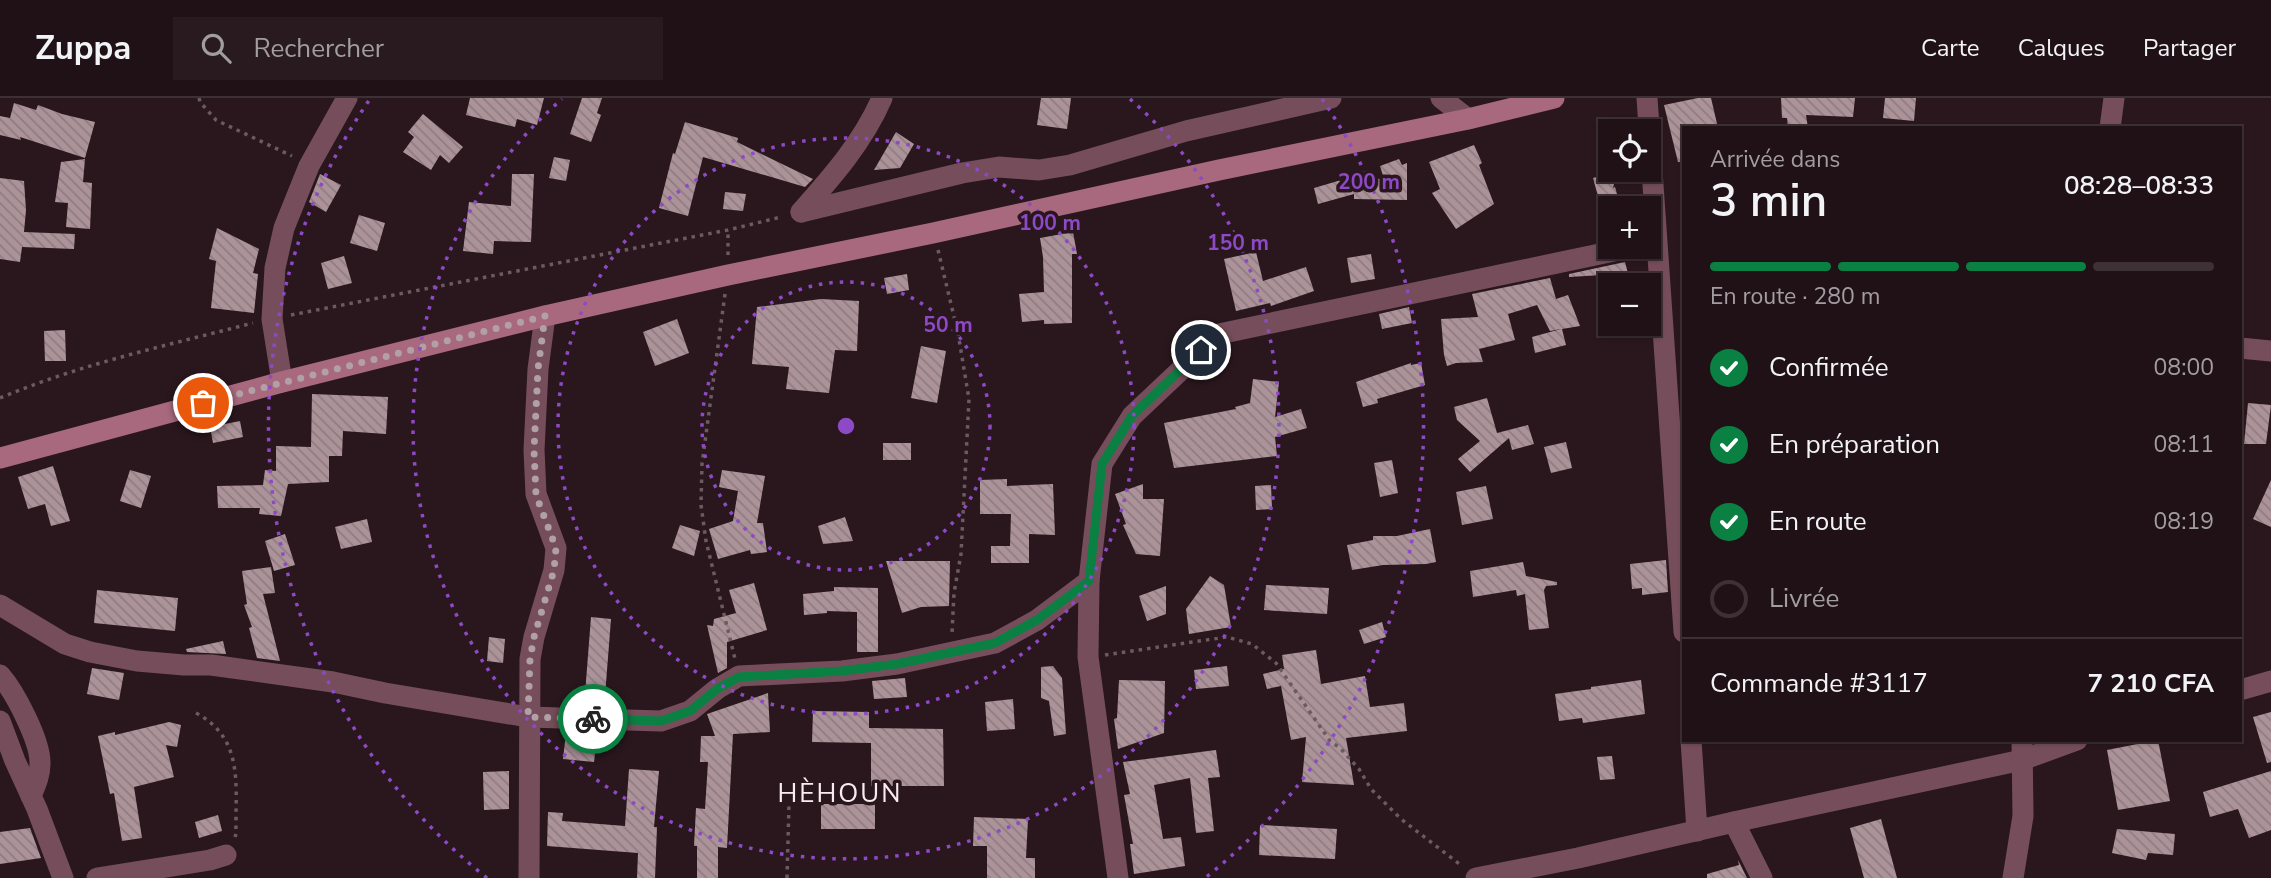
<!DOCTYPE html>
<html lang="fr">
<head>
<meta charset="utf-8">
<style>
	body { margin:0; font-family:"Nunito Sans",sans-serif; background:#281a1f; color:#f1f3f6; height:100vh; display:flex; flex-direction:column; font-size:26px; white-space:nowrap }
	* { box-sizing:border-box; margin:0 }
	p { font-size:23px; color:#a29da1 }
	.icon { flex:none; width:38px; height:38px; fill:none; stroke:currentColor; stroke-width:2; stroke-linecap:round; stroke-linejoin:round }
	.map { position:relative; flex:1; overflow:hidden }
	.details { position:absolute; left:1682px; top:28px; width:560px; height:616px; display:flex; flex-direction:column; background:#201116; border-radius:0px; box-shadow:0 2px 5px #0004,0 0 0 2px #3d3135 }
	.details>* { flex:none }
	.controls { position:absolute; left:1598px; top:21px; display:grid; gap:14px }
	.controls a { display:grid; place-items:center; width:63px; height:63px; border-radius:0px; background:#201116; box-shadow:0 2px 5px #0004,0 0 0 2px #3d3135; font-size:35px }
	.pin { position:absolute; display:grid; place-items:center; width:60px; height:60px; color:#fff; margin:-30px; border:4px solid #fff; border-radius:50%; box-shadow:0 2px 7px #0007 }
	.courier { position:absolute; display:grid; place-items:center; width:70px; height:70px; margin:-35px; border:5px solid #0b8043; border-radius:50%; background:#fff; color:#222; box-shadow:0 2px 9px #0007 }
	.overview em { font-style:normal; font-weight:600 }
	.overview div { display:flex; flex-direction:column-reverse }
	.overview { display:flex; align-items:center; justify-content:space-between; height:119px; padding:0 28px }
	h1 { font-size:46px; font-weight:600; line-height:52px }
	.bar { display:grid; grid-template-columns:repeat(4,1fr); gap:10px 7px; align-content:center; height:84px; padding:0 28px }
	.bar i { height:9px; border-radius:5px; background:#3d3135 }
	.bar .current { background:#0b8043 }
	.bar p { grid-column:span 4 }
	.line { display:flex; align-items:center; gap:18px; padding:0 28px; border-top:2px solid #3d3135 }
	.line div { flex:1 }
	ol { padding:0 28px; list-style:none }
	li { display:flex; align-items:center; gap:21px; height:77px }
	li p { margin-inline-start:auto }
	li .icon { padding:7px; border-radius:50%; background:#0b8043; color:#fff; stroke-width:4 }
	li:last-child { color:#a29da1 }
	li i { width:38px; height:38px; border:4px solid #3d3135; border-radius:50% }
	header { display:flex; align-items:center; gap:42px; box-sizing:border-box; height:98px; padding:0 35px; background:#201116; border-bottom:2px solid #3d3135 }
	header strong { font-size:33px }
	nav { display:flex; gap:38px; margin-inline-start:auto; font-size:24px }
	.search { width:490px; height:63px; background:#281a1f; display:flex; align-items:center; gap:18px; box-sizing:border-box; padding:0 24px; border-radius:0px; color:#a29da1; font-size:26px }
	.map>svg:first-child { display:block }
	.building { fill:url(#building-back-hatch) }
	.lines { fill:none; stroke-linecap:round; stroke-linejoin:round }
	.path { stroke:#6b5a60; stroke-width:3.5; stroke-dasharray:3.5 5; stroke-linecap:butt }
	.street { stroke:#764e5b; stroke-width:21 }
	.secondary { stroke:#a8697f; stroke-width:21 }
	.done { stroke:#b1a1a6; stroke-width:7; stroke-dasharray:0 12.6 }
	.route { stroke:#0b8043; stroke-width:9 }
	.ring { fill:none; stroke:#8e49c6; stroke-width:3.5; stroke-dasharray:3.5 7 }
	.labels { text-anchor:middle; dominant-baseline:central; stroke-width:7; stroke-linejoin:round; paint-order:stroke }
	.quarter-label { font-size:26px; letter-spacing:2px; fill:#f9ecf0; stroke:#2a171e }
	.centre { fill:#8e49c6; stroke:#2a171e; stroke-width:3.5 }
	.ring-label { font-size:21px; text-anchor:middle; font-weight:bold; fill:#8e49c6; stroke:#2a171e; stroke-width:7; stroke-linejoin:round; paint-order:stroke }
</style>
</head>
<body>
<header>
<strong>Zuppa</strong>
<div class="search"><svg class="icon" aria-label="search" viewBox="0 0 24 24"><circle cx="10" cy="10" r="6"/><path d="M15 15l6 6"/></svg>Rechercher</div>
<nav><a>Carte</a><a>Calques</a><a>Partager</a></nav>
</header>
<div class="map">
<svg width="2271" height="780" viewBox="0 0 2271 780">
	<defs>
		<pattern id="building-back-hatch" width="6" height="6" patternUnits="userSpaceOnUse" patternTransform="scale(1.75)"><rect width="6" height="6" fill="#ac939a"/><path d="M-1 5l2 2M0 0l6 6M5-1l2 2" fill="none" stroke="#8f7c81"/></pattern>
	</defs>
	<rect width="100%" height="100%" fill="#2a171e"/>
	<!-- building -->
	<g class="building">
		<path d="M470,0H544L537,27L517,21L515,29L466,17Z"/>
		<path d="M582,0H602L597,15L601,17L591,44L570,36Z"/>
		<path d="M1041,0H1071L1067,31L1037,27Z"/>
		<path d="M1698,0H1711L1718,30H1684V64H1678L1664,7Z"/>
		<path d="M1781,0H1855L1853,19L1806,17L1808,30H1788L1787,20H1782Z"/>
		<path d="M1885,0H1916L1914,23L1883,20Z"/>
		<path d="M14,5L36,12L38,7L62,16L95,24L85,60L20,39L21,42L0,37V18L10,20Z"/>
		<path d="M423,16L463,49L449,65L440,57L431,72L403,54L414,39L408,34Z"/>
		<path d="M685,24L738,40L737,44L813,81L805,89L703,59L688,118L659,110L673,55L675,56Z"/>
		<path d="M896,34L914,46L900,70L874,72Z"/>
		<path d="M1474,47L1482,65L1479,67L1494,106L1456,131L1432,95L1440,91L1429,64Z"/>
		<path d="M554,59L570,62L566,83L549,80Z"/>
		<path d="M85,61L83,84L92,85L90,131L66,129L68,105L55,104L61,64Z"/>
		<path d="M1399,61L1402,67L1407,65V102L1354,101V96L1318,106L1314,90L1348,80L1384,81L1380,68Z"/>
		<path d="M1612,75L1614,86L1613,90L1615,89L1621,110H1604L1602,113L1593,80Z"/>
		<path d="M320,76L341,87L326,114L309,104Z"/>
		<path d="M512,76H534L531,144L494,143L493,156L463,153L469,104L511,108Z"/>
		<path d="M0,80L24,83L26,112L24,134L75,136L74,151L22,149L20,164L0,161Z"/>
		<path d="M725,94L746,96L743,113L723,111Z"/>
		<path d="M359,117L385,125L377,153L350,145Z"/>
		<path d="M217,130L259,151L253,175L258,176L254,215L211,210L216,163L209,161Z"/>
		<path d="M1073,134L1077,156H1072V225L1044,226V222L1022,224L1019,196L1044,194L1043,159L1040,140Z"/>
		<path d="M1256,154L1263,183L1306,169L1314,193L1271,208L1270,205L1236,213L1224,161Z"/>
		<path d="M1371,156L1375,181L1351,185L1347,160Z"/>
		<path d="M344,158L352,185L328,191L321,165Z"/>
		<path d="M1625,164L1631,187H1604L1602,177L1569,179V176Z"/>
		<path d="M907,176L909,192L887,196L884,180Z"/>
		<path d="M1550,180L1556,201L1568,197L1580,228L1562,231L1566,247L1535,255L1532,239L1561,231L1550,233L1537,207L1508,216L1515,242L1479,251L1483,264L1456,265L1447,268L1444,257L1441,221L1478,219L1472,196Z"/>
		<path d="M821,201L859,203L857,253L835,252L829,295L786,291L789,269L752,266L757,209Z"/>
		<path d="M1409,209L1412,225L1382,231L1379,216Z"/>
		<path d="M677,221L689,255L655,268L643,234Z"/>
		<path d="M65,232L66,263H45L44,233Z"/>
		<path d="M921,248L946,253L937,305L911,300Z"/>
		<path d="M1411,265V267L1421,265L1425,287L1377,301L1378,305L1363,309L1356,284Z"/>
		<path d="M1253,281L1279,284L1275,319L1301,311L1307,330L1275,339L1277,358L1174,370L1164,325L1236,311L1235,309L1250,305Z"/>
		<path d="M312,296L388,299L386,336L343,333L342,358H329V384L288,386L281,418L259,416L260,410H218L217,388L263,387L265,372L276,373V348L311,349Z"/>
		<path d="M1487,300L1497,335L1528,327L1534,346L1512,352L1509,340L1470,374L1458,361L1480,343L1457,322L1454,309Z"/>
		<path d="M2248,305L2271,307L2266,346H2244Z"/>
		<path d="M240,323L243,339L213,345L210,329Z"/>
		<path d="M1566,344L1572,370L1551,375L1544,349Z"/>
		<rect x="883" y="345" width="28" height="17"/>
		<path d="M1392,362L1398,395L1380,399L1374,365Z"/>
		<path d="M53,368L70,423L51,428L45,406L28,411L18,379Z"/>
		<path d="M130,372L151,378L141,410L120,403Z"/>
		<path d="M722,372L765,378L757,425H763L767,454L751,456L750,452L718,461L709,431L733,423L738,393L719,389Z"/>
		<path d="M1007,381V388L1053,386L1055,437L1029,436V465H991V448H1010L1011,416H980V382Z"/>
		<path d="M2271,382V429L2253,421Z"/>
		<path d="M1143,386V401H1164L1160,458L1136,456L1123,427L1126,426L1115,396Z"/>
		<path d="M1271,387L1272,411L1256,412L1255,388Z"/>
		<path d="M1486,388L1493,421L1462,427L1456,394Z"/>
		<path d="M845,419L853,443L823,446L818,428Z"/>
		<path d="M367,421L372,444L341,451L335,429Z"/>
		<path d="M680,427L700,433L694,458L672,450Z"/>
		<path d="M1430,431L1436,464L1426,466L1383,467L1352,472L1347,447L1373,442V438H1397Z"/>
		<path d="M285,436L295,467L274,473L265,443Z"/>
		<path d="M1666,462L1668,494L1642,497V490L1632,491L1630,466Z"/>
		<path d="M886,463H950L949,508L921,509L902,515Z"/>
		<path d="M1523,464L1526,478L1557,484V487L1546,488L1544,492L1549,530L1529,532L1525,496L1517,498L1516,492L1473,499L1470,473Z"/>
		<path d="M271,469L275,495L263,496L280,563L257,560L249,530L252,529L244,507L247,506L242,473Z"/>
		<path d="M1210,478L1224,487L1231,529L1189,536L1186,511Z"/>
		<path d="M754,485L767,532L727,544V570L718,575L707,527L713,528L714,521L736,515L729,492Z"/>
		<path d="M1266,487L1329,490L1327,516L1264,512Z"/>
		<path d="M1166,488V516L1147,523L1139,498Z"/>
		<path d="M834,489L878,490V554H857V514L827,513V515L804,517L803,496L834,493Z"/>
		<path d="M97,492L178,500L175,533L94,525Z"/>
		<path d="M591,519L611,521L605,598L585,596Z"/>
		<path d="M1382,524L1386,539L1364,546L1359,532Z"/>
		<path d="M489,539L505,541L503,565L487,563Z"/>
		<path d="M223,543L226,556L187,554L186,551Z"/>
		<path d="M1316,552L1321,586L1365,578L1370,609L1404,605L1407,633L1346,640L1354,687L1302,684L1306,639L1291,642L1281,588L1267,591L1263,576L1284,571L1282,557Z"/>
		<path d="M1053,568L1062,580L1066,636L1054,638L1049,603L1041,600V569Z"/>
		<path d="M1227,568L1229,588L1196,591L1194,572Z"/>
		<path d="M92,570L124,575L119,602L87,596Z"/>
		<path d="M905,580L907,599L874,601L872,583Z"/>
		<path d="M1119,582L1165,583L1164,635L1118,651L1114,621L1117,620Z"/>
		<path d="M1641,582L1645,616L1583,625L1582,620L1559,623L1555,596L1591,591V589Z"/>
		<path d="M768,595L770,634L733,636L727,750L718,749V780H697V748H694L696,710L705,711L708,664H700L701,638H715L707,616Z"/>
		<path d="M1013,601L1015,631L987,633L985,604Z"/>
		<path d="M813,613L869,614V630L943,631L944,688H871V645L812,644Z"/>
		<path d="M2271,614V664L2267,665L2253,619Z"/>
		<path d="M169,624L181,627L177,649L166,647L174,679L134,689L142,740L122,743L114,695L110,696L98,638L115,634V637Z"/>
		<path d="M566,635L597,639L594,664L563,661Z"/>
		<path d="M2158,642L2170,703L2118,712L2107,652Z"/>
		<path d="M1216,652L1220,679L1208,680L1214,733L1196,735L1190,680L1154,687L1163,741L1181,739L1185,768L1134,776L1130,746H1133L1124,697L1130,696L1123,664Z"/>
		<path d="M1612,658L1615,681L1600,682L1597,659Z"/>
		<path d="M629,671L659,673L654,729H657L655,780H637L638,755L547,748L548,714L563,715L562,723L625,728Z"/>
		<path d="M509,673V711L484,712L483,674Z"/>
		<path d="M2271,673V732L2249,740L2238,711L2210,719L2203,694Z"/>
		<rect x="821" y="706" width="54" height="25"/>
		<path d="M218,717L222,733L199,740L195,724Z"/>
		<path d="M974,719L1028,721L1026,760H1035V780H987V748H973Z"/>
		<path d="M1881,721L1897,780H1864L1850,730Z"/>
		<path d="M1260,727L1337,731L1335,761L1259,757Z"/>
		<path d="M30,730L41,760L0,766V734Z"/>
		<path d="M2117,731L2175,736L2173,757L2148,755L2146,762L2112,755Z"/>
		<path d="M1738,762L1747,780H1707V776L1739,767Z"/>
	</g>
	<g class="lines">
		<!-- path -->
		<g class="path">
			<path d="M199,0L200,4L216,22L292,58"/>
			<path d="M938,152L958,235L969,301L961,456L954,495L952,535"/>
			<path d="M728,157V132"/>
			<path d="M725,196L702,366L701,407L706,443L735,561"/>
			<path d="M291,217L728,132L781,119"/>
			<path d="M0,300C81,266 168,247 253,225"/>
			<path d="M1105,557L1227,539L1252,546L1276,565L1330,643L1340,650L1359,671L1371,691L1401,721L1462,768"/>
			<path d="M196,615C245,641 235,688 236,736L235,739"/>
			<path d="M787,780L789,706"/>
		</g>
		<!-- street -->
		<g class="street">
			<path d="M1441,0L1468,21"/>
			<path d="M1647,0L1684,534"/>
			<path d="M2110,30L2114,0"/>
			<path d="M801,114L962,75L999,69L1039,72L1070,67L1186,33L1331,0"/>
			<path d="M801,114C832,79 863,44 882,0"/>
			<path d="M2240,250L2271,253"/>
			<path d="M282,284L272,221L275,170L284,130L309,68L347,0"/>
			<path d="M0,507L65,546L90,554L137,563L184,567H211L333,584L385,595L528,619L661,623L690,613L717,591L739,578L842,573L897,566L995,545L1037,522L1089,483"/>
			<path d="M0,577C15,594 41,644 40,666C40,678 35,688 31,698"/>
			<path d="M2240,592L2271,583"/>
			<path d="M0,623L15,663L37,711L63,780"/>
			<path d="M1691,642L1697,733"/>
			<path d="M1734,724L1762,780"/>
			<path d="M97,780L210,762L226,757"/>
			<path d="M529,780L530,561L534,539L554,472L556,450L536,396L534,352L538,271L545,218"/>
			<path d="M1118,780L1088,559L1089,483L1102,366L1132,318L1219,236L1633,149"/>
			<path d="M1476,780L1578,760L1734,724L2022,662L2077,642"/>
			<path d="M2013,780L2023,718L2022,642"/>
		</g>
		<!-- secondary -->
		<path class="secondary" d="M0,360L282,284L545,218L728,177L933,135L1219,72L1468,21L1554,0"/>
	</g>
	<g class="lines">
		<!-- done -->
		<path class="done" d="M203,305L545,218L538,271L534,352L536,397L556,450L554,472L534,539L530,561L528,619L593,621"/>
		<!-- route -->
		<path class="route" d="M593,621L661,623L690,613L717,591L739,579L842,573L897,566L995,545L1037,522L1089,483L1102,366L1132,318L1201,252"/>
	</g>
	<!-- distance rings -->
	<g class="ring">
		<circle cx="846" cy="328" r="144"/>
		<circle cx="846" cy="328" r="288"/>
		<path d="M1130 1A433 433 0 1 1 562 1"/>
		<path d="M487 780A577 577 0 0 1 370 1M1322 1A577 577 0 0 1 1205 780"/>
	</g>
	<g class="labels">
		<!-- quarter labels -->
		<g class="quarter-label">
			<text x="840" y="695">HÈHOUN</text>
		</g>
	</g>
	<circle cx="846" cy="328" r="10" class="centre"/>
	<g class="ring-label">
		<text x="1369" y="91">200 m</text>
		<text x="1050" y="132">100 m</text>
		<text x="1238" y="152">150 m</text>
		<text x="948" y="234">50 m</text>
	</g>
</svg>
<div class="controls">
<a><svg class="icon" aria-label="locate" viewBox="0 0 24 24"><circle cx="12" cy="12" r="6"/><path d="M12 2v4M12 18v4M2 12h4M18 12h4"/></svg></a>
<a>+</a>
<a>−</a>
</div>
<div class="pin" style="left:203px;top:305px;background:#ea580c"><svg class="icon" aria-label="bag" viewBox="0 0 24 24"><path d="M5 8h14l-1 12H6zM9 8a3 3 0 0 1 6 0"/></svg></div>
<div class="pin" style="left:1201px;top:252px;background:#1f2937"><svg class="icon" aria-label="home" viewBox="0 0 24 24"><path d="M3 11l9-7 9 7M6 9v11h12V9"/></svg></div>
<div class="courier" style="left:593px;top:621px"><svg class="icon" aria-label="bike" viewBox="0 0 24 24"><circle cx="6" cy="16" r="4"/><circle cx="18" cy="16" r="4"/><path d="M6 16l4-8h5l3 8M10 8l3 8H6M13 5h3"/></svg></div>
<section class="details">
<div class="overview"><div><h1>3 min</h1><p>Arrivée dans</p></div><em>08:28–08:33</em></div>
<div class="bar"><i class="current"></i><i class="current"></i><i class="current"></i><i></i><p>En route · 280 m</p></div>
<ol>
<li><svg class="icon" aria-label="check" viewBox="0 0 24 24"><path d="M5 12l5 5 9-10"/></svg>Confirmée<p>08:00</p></li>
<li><svg class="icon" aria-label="check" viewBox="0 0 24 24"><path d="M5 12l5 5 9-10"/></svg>En préparation<p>08:11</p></li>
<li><svg class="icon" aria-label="check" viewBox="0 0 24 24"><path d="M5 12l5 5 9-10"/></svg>En route<p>08:19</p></li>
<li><i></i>Livrée</li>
</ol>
<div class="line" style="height:91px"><div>Commande #3117</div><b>7 210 CFA</b></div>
</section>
</div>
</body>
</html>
